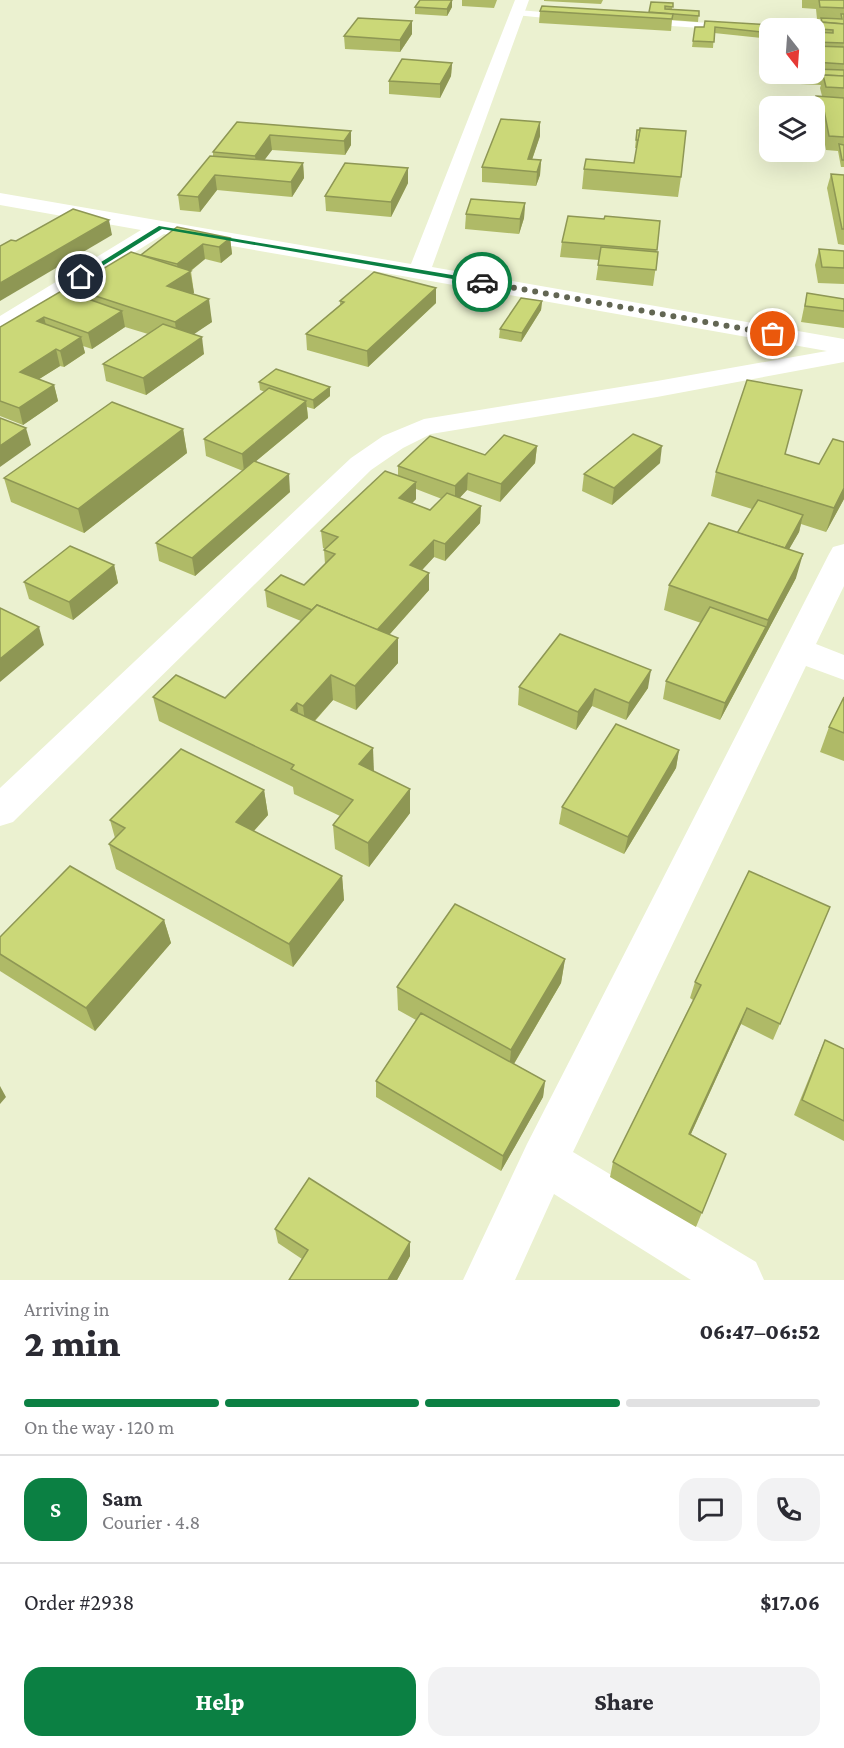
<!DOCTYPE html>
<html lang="en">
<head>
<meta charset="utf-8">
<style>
	body { margin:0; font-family:"Crimson Pro",serif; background:#f2f2f3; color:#2b2b33; height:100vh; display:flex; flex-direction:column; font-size:22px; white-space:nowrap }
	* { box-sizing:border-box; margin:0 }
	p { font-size:20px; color:#7c7c81 }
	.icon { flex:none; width:33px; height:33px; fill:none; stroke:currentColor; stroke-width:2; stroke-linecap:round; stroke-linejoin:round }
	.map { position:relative; height:1280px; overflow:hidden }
	.drawer { display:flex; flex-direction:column; background:#fff; flex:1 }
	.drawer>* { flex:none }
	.needle { width:39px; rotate:163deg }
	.buttons { position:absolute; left:759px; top:18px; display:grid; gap:12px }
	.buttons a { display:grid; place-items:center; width:66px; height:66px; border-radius:12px; background:#fff; box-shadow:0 6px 24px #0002; font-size:30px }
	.pin { position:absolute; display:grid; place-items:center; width:51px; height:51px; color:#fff; margin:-26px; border:3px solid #fff; border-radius:50%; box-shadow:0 2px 6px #0007 }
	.courier { position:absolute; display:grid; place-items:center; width:60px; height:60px; margin:-30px; border:4px solid #0b8043; border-radius:50%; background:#fff; color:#222; box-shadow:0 2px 8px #0007 }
	.head em { font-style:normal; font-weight:800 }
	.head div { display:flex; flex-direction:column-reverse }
	.head { display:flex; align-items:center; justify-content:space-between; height:102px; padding:0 24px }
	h1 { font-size:39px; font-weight:800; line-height:45px }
	.bar { display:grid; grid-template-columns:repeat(4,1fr); gap:9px 6px; align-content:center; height:72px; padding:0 24px }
	.bar i { height:8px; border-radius:4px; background:#e1e1e2 }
	.bar .on { background:#0b8043 }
	.bar p { grid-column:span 4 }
	.line { display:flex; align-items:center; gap:15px; padding:0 24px; border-top:2px solid #e1e1e2 }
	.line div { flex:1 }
	.round { display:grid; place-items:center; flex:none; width:63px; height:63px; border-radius:18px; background:#f2f2f3 }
	.button { display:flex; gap:12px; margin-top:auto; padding:12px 24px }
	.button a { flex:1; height:69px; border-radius:18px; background:#0b8043; color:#fff; font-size:24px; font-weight:800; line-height:69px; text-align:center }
	.button a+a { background:#f2f2f3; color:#2b2b33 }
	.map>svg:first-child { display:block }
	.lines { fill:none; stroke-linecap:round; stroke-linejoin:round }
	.lane { fill:#fff; fill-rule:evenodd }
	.street { fill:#fff; fill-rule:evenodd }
	.wall { fill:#afba67; fill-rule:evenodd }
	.shaded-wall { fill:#8e9754 }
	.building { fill:#cbd878; stroke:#8e9754; stroke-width:1.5 }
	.route { fill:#0b8043 }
	.done { stroke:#626653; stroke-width:6; stroke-dasharray:0 10.8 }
</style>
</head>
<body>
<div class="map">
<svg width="844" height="1280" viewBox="0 0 844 1280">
	<rect width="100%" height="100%" fill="#ebf1d0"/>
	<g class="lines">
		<!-- lane -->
		<g class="lane">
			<path d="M518,10L566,14L571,17L566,20L515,15V11Z"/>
			<path d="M646,19L770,27L774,28H770V33L643,24L641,22Z"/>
		</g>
		<!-- street -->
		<g class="street">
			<path d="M515,0H529L432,267L844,339V362L657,397L431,434L403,448L371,470L13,822L0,826V788L351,458L383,436L424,419L657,381L827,351L164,234L9,331L0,333V316L141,230L0,205V193L411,264Z"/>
			<path d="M844,544V586L816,644L844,655V680L806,666L573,1152L756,1262L764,1280H691L554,1194L515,1280H463L527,1144L829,554L833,547Z"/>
		</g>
	</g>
	<!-- wall -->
	<g class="wall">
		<path d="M462,0H497L494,8L462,6Z"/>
		<path d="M544,0H603L601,4L544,1Z"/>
		<path d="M802,0H844V167H841L838,151L826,150L821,124L816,123L814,106L816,96H822L820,88L821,85L800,84L799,74H814V28H770V39L714,33L713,48L692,47L695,27L792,26L793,20L820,22L821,19H817L816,9L802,8Z"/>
		<path d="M673,3L672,9L699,11L698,22L672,20L671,31L539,23L540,11L649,12Z"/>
		<path d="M415,7H452L447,16L415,14Z"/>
		<path d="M412,34L400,52L345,49L344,36Z"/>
		<path d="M452,63L451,76L440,98L389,94V81Z"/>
		<path d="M237,122L351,131V145L345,155L272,150L264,160L303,163L304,178L292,197L217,190L200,212L180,210L178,195L213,156V152Z"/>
		<path d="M540,122V136L532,160H541L540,175L536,186L482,182V167Z"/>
		<path d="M637,130L681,177L678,197L582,189L584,169L634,163L637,148H635Z"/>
		<path d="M408,168V183L391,217L326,211L325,196Z"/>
		<path d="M831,174L844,175V245L838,244L827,188Z"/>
		<path d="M525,203L524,218L519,234L465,229L466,214Z"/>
		<path d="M604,219L660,221L656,252H658L653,286L596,280L599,260L560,257L562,242Z"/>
		<path d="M230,238L232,254L221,263L205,259L191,271L194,293L192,294L212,322L193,334L204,354L146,395L106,381L103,364L148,334L125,327L92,349L83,346L85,353L64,367L60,366L39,379L54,385L58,401L23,425L0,416V327L73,294L71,288L141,255Z"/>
		<path d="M819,249L844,251V284L818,283L815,265Z"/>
		<path d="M436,288V303L368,367L307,350L306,334L340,305V301Z"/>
		<path d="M807,293L844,299V328L801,322Z"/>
		<path d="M542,301L541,310L521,342L499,338L500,329Z"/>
		<path d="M259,382L330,396L314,409L307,407L308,418L255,462L290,492L195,576L159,561L156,543L243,471L206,456L204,439L265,392L260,390Z"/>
		<path d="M183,429L187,453L84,533L11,502L4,478Z"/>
		<path d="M844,442V499L826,532L801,524L799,532L789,549L796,578L720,720L663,699L666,681L701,623L664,610L669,585L737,533L752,509L711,496L716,472L785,454L819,464Z"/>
		<path d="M537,446L535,463L500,502L467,490L459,498L481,506L480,523L445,561L434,557L422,570L429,590L389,635L398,663L356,710L333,700L315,721L374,771L410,813L369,867L335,849L333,825L340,816L294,794L293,787L159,721L153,697L225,698L301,621L267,607L265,590L304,585L325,564L324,550L325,549L323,548L321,531L398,476V466L485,455ZM416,489L442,499L430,510L412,503L416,499Z"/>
		<path d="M660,463L612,505L582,491L584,474Z"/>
		<path d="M114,565L118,583L73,620L29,599L24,582Z"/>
		<path d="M519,687L648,688L626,720L592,706L576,730L518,705Z"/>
		<path d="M844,697V761L820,752L829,727Z"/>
		<path d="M679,750L676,768L624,854L559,824L562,807Z"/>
		<path d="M264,790L268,815L254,831L342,876L344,900L293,967L116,869L109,844L115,838L110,820Z"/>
		<path d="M830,907L773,1040L741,1024L691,1134L726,1154L696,1227L610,1177L613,1162L693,1000L690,998L695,982Z"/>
		<path d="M164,920L171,943L95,1031L0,971V937Z"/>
		<path d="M565,959L561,983L514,1064L545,1081L543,1097L501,1171L376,1097V1081L416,1020L398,1010L397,987Z"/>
		<path d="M825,1040L844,1049V1141L794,1115L818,1056Z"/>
		<path d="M275,1229L410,1256L397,1280H289L302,1259L278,1243Z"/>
	</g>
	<!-- shaded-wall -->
	<g class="shaded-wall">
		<path d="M452,0V7L447,16V9Z"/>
		<path d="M412,21V34L400,52V40Z"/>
		<path d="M452,63L451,76L440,98V84Z"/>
		<path d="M540,122V136L528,171V159Z"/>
		<path d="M351,131V145L345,155L344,141Z"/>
		<path d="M270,135L272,150L257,170L255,156Z"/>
		<path d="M541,160L540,175L536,186L537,172Z"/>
		<path d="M303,163L304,178L292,197L291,182Z"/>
		<path d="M408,168V183L391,217V202Z"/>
		<path d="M215,175L217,190L200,212L198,197Z"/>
		<path d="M525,203L524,218L519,234L520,219Z"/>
		<path d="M109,220L112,235L0,301V283Z"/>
		<path d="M230,238L232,254L221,263L219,247Z"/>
		<path d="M203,244L205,259L190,271L194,293L170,308L167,286L179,278L177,264Z"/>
		<path d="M436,288V303L368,367L367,351Z"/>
		<path d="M209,299L212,322L178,345L175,322Z"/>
		<path d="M542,301L541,310L521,342L522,333Z"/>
		<path d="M122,311L125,327L92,349L88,333Z"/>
		<path d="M44,317L48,333L37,321Z"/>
		<path d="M81,337L85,353L64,367L60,351Z"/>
		<path d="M202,337L204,354L146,395L143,378Z"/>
		<path d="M56,349L60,366L25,388L20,372Z"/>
		<path d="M54,385L58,401L23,425L19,408Z"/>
		<path d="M330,387V396L314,409L313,400Z"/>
		<path d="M306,401L308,418L244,471L242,454Z"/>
		<path d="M26,428L31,445L0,467V446Z"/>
		<path d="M183,429L187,453L84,533L78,509Z"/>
		<path d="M537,446L535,463L500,502L501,484Z"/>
		<path d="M662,446L660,463L612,505L614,488Z"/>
		<path d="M468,473L467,490L455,503V486Z"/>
		<path d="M289,474L290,492L195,576L192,558Z"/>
		<path d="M416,482V499L399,516V498Z"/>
		<path d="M844,488V499L826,532L834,508Z"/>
		<path d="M481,506L480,523L445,561V544Z"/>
		<path d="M803,515L799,532L776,572L781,554Z"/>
		<path d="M434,540V557L410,583V565Z"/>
		<path d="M803,554L796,578L720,720L725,703L766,627L768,620Z"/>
		<path d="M114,565L118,583L73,620L69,602Z"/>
		<path d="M429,573V590L373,653L372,635Z"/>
		<path d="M39,627L44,645L0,682V659Z"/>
		<path d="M398,638V663L356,710L355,686Z"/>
		<path d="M651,670L648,688L626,720L629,703Z"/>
		<path d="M331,675L333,700L306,730L303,706Z"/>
		<path d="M595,689L592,706L576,730L578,712Z"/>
		<path d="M297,703L300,728L291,710Z"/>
		<path d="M373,748L374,772L359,764Z"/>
		<path d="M679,750L676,768L624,854L628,837Z"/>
		<path d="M410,789V813L369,867L368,843Z"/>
		<path d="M264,790L268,815L240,846L236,822Z"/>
		<path d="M342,876L344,900L293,967L289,944Z"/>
		<path d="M164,920L171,943L95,1031L86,1008Z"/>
		<path d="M565,959L561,983L509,1072L511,1050Z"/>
		<path d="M747,1008L741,1024L684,1149L689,1134Z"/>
		<path d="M545,1081L543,1097L501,1171L503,1156Z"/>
		<path d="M0,1086L6,1097L0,1104Z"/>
		<path d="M410,1242V1256L397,1280H388Z"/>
	</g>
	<!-- building -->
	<g class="building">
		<path d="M420,0H452L447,9L415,7Z"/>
		<path d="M819,0H844V8L820,7Z"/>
		<path d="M651,2L673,3V7L665,6V9L699,11V16L649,12Z"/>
		<path d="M542,6L673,14L672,19L540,11Z"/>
		<path d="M841,14H844V24L822,22L821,18L842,19Z"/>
		<path d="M358,18L412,21L400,40L344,36Z"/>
		<path d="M793,20L844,24V43L814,42V32L833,33V30L793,27Z"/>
		<path d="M705,21L792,26V28H770V33L715,27L714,42L693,41L695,27H704Z"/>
		<path d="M814,46L844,47V64L814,62Z"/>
		<path d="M402,59L452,63L440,84L389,81Z"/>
		<path d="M814,69L844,70V76L823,75L822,78L801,77V74H814Z"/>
		<path d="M823,75L844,76V88L826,87Z"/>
		<path d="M816,96L844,98V137L829,136L824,110H819Z"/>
		<path d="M501,119L540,122L528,159L541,160L537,172L482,167Z"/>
		<path d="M237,122L351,131L344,141L270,135L255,156L213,152Z"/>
		<path d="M640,128L686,131L681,177L584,169L586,159L634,163Z"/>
		<path d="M637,130H640L638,140H636Z"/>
		<path d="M839,144L844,145V160H842Z"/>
		<path d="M210,156L303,163L291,182L215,175L198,197L178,195Z"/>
		<path d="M345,163L408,168L391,202L325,196Z"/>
		<path d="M831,174L844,175V229H842Z"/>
		<path d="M471,199L525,203L520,219L466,214Z"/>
		<path d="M73,209L109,220L0,283V246L11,240L16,241Z"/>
		<path d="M568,216L604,219L605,216L660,221L657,250L562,242Z"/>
		<path d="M177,227L230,238L219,247L203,244L177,264L141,255Z"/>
		<path d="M601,247L658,252L656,270L598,265Z"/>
		<path d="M819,249L844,251V268L822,267Z"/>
		<path d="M131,252L191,271L167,286L209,299L175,322L71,288Z"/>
		<path d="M374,272L436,288L367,351L306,334L344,302L340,301Z"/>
		<path d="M63,290L122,311L88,333L44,317L37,321L81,337L60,351L56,349L20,372L54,385L19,408L0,401V327Z"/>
		<path d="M807,293L844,299V311L805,306Z"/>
		<path d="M521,298L542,301L522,333L500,329Z"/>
		<path d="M163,324L202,337L143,378L103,364Z"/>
		<path d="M276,369L330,387L313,400L259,382Z"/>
		<path d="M747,380L802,390L785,454L819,464L833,439L844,442V488L834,508L716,472Z"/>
		<path d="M269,388L306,401L242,454L204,439Z"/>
		<path d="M112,402L183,429L78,509L4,478Z"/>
		<path d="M0,418L26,428L0,446Z"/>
		<path d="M633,434L662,446L614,488L584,474Z"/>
		<path d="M504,435L537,446L501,484L468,473L455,486L398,466L430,436L485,455Z"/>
		<path d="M254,461L289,474L192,558L156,543Z"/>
		<path d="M385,471L416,482L399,498L430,510L447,493L481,506L445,544L434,540L410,565L429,573L377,630L317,605L312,610L265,590L281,575L304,585L335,554L324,550L338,537L321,531Z"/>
		<path d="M758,500L803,515L785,548L737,533Z"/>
		<path d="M709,523L803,554L768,620L669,585Z"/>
		<path d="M70,546L114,565L69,602L24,582Z"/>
		<path d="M317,605L398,638L355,686L331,675L303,706L297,703L291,710L373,748L359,764L410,789L368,843L333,825L353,800L291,769L294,765L153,697L176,675L225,698Z"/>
		<path d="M710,607L766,627L725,703L666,681Z"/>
		<path d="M0,608L39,627L0,659Z"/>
		<path d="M560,634L651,670L629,703L595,689L578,712L519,687Z"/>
		<path d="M844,697V733L829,727Z"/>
		<path d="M616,724L679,750L628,837L562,807Z"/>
		<path d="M181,749L264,790L236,822L342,876L289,944L109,844L125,828L110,820Z"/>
		<path d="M70,866L164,920L86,1008L0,954V937Z"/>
		<path d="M749,871L830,907L780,1024L747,1008L689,1134L726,1154L702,1213L613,1162L701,985L695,982Z"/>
		<path d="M455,904L565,959L511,1050L397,987Z"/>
		<path d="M421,1013L545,1081L503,1156L376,1081Z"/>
		<path d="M825,1040L844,1049V1121L802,1100Z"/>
		<path d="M309,1178L410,1242L388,1280H289L308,1250L275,1229Z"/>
	</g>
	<!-- route -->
	<path class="route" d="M159,226L482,280L485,282L482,284L162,229L83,278L77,277Z"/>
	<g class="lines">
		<!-- done -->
		<path class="done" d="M482,282L773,334"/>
	</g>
</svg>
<div class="buttons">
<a><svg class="needle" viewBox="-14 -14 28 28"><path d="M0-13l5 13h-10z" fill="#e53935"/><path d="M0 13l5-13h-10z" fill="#7c7c81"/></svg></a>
<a><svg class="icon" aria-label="layers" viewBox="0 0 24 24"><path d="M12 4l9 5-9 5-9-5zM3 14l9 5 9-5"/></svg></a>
</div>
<div class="pin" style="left:773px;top:334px;background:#ea580c"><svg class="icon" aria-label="bag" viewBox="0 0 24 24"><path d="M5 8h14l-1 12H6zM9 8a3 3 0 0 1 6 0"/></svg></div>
<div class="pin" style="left:81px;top:277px;background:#1f2937"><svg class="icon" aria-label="home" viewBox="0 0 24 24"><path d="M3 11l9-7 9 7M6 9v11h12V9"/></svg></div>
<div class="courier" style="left:482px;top:282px"><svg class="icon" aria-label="car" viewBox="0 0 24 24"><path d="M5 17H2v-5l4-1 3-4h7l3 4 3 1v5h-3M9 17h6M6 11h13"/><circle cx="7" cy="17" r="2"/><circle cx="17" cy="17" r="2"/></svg></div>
</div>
<section class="drawer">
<div class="head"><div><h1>2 min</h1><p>Arriving in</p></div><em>06:47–06:52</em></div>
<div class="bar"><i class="on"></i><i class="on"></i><i class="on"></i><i></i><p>On the way · 120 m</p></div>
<div class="line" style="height:108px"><b class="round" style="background:#0b8043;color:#fff">S</b><div><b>Sam</b><p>Courier · 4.8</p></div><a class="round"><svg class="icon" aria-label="chat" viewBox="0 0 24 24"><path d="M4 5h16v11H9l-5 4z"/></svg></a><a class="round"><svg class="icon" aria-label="phone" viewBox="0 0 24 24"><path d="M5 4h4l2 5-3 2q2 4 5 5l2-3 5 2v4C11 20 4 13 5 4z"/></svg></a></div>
<div class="line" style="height:78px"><div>Order #2938</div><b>$17.06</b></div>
<div class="button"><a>Help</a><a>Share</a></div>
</section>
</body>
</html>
